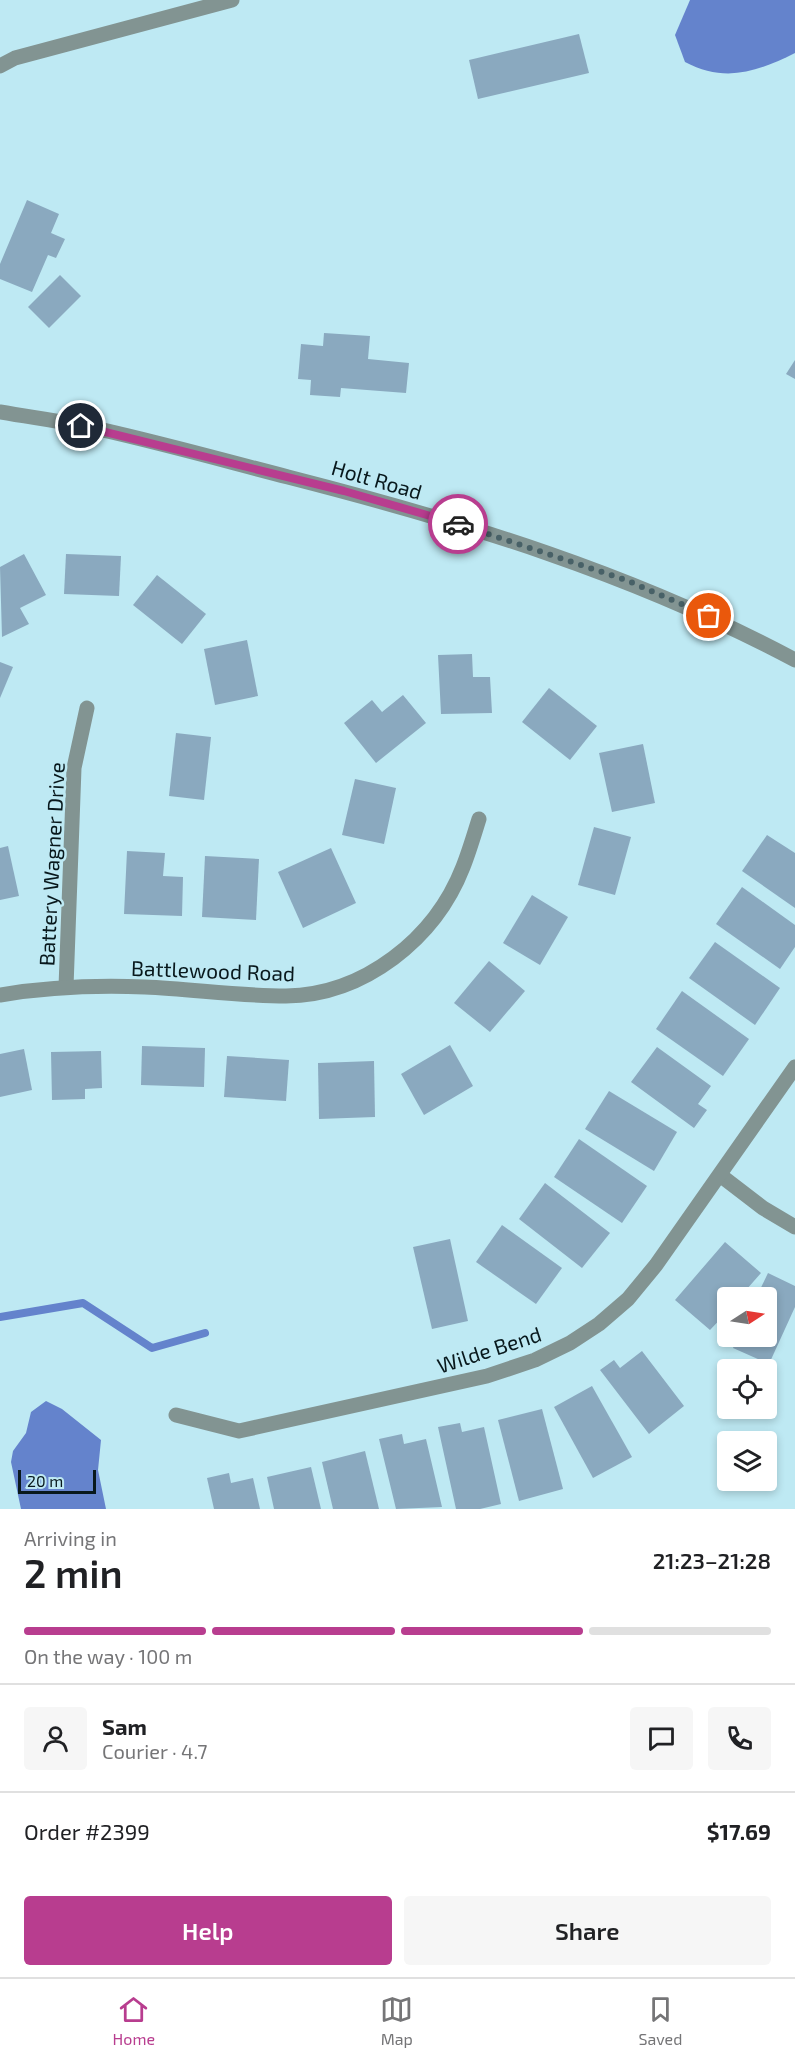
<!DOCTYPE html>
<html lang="en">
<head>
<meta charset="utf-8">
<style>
	body { margin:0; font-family:"Exo 2",sans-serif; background:#f6f6f6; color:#202124; height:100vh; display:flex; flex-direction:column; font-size:22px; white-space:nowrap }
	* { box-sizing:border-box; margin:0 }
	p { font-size:20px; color:#757577 }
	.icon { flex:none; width:33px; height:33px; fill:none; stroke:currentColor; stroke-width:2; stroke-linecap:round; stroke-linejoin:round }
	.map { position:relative; height:1509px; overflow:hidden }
	.side { display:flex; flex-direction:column; background:#fff; flex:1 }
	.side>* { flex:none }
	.needle { width:39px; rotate:78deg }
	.buttons { position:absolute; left:717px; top:1287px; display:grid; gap:12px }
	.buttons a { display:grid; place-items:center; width:60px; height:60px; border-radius:6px; background:#fff; box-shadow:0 3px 9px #0003; font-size:30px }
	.scale { position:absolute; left:18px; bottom:15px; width:78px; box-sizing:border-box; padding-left:6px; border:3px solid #08181c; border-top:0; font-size:16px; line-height:21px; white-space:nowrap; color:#08181c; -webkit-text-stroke:4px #bee9f3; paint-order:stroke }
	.pin { position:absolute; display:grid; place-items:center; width:51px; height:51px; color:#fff; margin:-26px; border:3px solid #fff; border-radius:50%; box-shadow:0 2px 6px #0007 }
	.courier { position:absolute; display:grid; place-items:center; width:60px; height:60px; margin:-30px; border:4px solid #b83d8f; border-radius:50%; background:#fff; color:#222; box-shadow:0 2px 8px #0007 }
	.overview em { font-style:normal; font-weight:600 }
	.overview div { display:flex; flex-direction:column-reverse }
	.overview { display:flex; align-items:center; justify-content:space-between; height:102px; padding:0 24px }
	h1 { font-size:39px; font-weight:600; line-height:45px }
	.bar { display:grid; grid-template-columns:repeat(4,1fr); gap:9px 6px; align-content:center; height:72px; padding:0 24px }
	.bar i { height:8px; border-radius:4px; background:#e0e0e0 }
	.bar .active { background:#b83d8f }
	.bar p { grid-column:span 4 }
	.line { display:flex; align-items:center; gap:15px; padding:0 24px; border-top:2px solid #e0e0e0 }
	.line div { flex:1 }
	.round { display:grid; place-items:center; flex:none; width:63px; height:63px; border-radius:6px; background:#f6f6f6 }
	.action { display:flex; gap:12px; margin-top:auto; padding:12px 24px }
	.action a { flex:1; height:69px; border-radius:6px; background:#b83d8f; color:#fff; font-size:24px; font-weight:600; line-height:69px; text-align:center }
	.action a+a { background:#f6f6f6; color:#202124 }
	.tabs { display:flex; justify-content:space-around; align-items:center; height:84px; border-top:2px solid #e0e0e0; background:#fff; font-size:16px; color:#757577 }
	.tabs a { display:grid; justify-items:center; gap:3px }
	.tabs .active { color:#b83d8f }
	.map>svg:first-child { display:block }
	.water { fill:#6483cc }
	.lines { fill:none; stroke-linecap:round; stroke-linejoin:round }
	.stream { stroke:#6483cc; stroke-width:8 }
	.building { fill:#8aa9bf }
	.minor { stroke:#829492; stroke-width:15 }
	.tertiary { stroke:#829492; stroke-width:15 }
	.done { stroke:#486167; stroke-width:6; stroke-dasharray:0 10.8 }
	.route { stroke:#b83d8f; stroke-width:8 }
	.labels { text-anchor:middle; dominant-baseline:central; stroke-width:5; stroke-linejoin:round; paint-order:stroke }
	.street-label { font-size:21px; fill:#08181c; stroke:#bee9f3 }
</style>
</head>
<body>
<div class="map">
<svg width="795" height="1509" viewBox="0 0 795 1509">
	<rect width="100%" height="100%" fill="#bee9f3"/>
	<!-- water -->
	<g class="water">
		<path d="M690,0H795V53C757,72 725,83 685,62L675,35Z"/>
		<path d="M46,1401L62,1409L101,1440L98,1470L106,1509H21L11,1462L13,1451L26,1433L31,1412Z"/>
	</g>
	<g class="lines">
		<!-- stream -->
		<path class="stream" d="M0,1317L83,1303L152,1348L205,1333"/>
	</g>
	<!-- building -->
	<g class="building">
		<path d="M579,34L589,73L478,99L469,60Z"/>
		<path d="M27,200L59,214L51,233L65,239L56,258L48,255L32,292L0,279V264Z"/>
		<path d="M60,275L81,296L49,328L28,307Z"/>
		<path d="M324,333L370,336L368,359L409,363L406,393L341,388L340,397L310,395L311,380L298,379L301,344L323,346Z"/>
		<path d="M795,360V379L786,374Z"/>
		<path d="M24,554L46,595L20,608L29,624L2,637L0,567Z"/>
		<path d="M66,554L121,556L119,596L64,594Z"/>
		<path d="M157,575L206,614L182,644L133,605Z"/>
		<path d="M247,640L258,696L215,705L204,649Z"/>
		<path d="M472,654L473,677H490L492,713L441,714L438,655Z"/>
		<path d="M0,662L13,667L0,698Z"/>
		<path d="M549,688L597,726L570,760L522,722Z"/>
		<path d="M403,695L426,723L376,763L344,723L372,700L382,712Z"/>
		<path d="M176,733L211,737L204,800L169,796Z"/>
		<path d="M643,744L655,803L612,812L599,753Z"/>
		<path d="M355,779L396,788L384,844L342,835Z"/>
		<path d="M594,827L631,837L615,895L578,885Z"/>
		<path d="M767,835L795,853V908L742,871Z"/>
		<path d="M8,846L19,896L0,900V848Z"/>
		<path d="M331,848L356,903L303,928L278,872Z"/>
		<path d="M127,851L165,853L163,876L183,877L182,916L124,914Z"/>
		<path d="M205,856L259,859L256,920L202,917Z"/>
		<path d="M742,887L795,925V947L780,969L716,924Z"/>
		<path d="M532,895L568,917L540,965L503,943Z"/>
		<path d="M715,942L780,988L755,1025L689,978Z"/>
		<path d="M489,961L525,991L490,1032L454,1003Z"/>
		<path d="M682,991L749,1039L723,1076L656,1029Z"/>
		<path d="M450,1045L473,1086L424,1115L401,1074Z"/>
		<path d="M142,1046L205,1048L204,1087L141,1085Z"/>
		<path d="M657,1047L711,1086L698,1104L707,1110L694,1128L631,1082Z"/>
		<path d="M24,1049L32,1090L0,1097V1054Z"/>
		<path d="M101,1051L102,1088L85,1089V1099L52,1100L51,1052Z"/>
		<path d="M227,1056L289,1060L286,1101L224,1097Z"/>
		<path d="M374,1061L375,1117L319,1119L318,1063Z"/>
		<path d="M609,1091L677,1132L654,1171L585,1129Z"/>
		<path d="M579,1139L647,1186L622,1223L554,1177Z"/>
		<path d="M545,1183L610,1233L582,1268L519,1219Z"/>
		<path d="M502,1225L562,1268L536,1304L476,1262Z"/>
		<path d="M450,1239L468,1321L432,1329L413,1247Z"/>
		<path d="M725,1242L761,1273L739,1298H728V1311L710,1330L675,1300Z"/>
		<path d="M768,1273L795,1286V1307L769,1364L733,1348L738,1336H766V1298H756Z"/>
		<path d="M642,1351L684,1406L649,1434L600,1370L614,1360L620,1368Z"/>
		<path d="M592,1386L632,1457L593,1478L554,1407Z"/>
		<path d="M542,1409L563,1489L519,1501L498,1420Z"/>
		<path d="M460,1423L462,1432L484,1427L501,1504L480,1509H456L438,1427Z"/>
		<path d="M402,1434L404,1444L426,1439L442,1507L396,1509L379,1439Z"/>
		<path d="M365,1451L379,1509H333L322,1462Z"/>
		<path d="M311,1467L321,1509H274L267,1477Z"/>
		<path d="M229,1473L231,1483L253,1478L260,1509H214L207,1478Z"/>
	</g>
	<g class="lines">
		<!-- minor -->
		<g class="minor">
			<path d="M0,66L15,58L232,0"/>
			<path d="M66,987L74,768L87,708"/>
			<path d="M0,995C48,987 96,985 145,987C192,989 239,996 286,996C364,995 435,939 463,867C469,852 474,835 479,819"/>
			<path d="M720,1175L763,1208L795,1227"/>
			<path d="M176,1415L239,1431L487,1376L535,1360L570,1343L599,1324L628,1299L656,1265L795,1067"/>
		</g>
		<!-- tertiary -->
		<path class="tertiary" d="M0,412C34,418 69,422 103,430C165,444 226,461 288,477C464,522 634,574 795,660"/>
	</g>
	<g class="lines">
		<!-- done -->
		<path class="done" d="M458,524L626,580L709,616"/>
		<!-- route -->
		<path class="route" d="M81,426L344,491L458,524"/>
	</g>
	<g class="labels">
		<!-- street labels -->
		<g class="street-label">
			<text transform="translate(377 479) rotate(16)">Holt Road</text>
			<text transform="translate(51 864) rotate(-87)">Battery Wagner Drive</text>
			<text transform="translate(213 970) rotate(2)">Battlewood Road</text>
			<text transform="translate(489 1349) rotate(-18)">Wilde Bend</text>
		</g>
	</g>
</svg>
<div class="buttons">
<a><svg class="needle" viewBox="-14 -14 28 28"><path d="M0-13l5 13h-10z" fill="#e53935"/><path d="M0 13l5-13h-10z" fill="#757577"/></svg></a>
<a><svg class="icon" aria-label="locate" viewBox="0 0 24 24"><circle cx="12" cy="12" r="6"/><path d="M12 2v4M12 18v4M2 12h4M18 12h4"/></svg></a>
<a><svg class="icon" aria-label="layers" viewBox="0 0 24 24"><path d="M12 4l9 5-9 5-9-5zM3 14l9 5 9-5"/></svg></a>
</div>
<div class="scale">20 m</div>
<div class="pin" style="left:709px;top:616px;background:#ea580c"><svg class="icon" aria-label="bag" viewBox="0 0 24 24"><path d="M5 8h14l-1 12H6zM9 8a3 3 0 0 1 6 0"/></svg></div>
<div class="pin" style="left:81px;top:426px;background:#1f2937"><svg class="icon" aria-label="home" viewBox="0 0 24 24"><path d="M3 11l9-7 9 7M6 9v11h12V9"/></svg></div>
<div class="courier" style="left:458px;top:524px"><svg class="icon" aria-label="car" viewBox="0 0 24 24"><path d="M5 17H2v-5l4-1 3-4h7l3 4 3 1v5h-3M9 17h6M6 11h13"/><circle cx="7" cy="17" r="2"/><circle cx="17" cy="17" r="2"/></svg></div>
</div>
<section class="side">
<div class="overview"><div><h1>2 min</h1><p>Arriving in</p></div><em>21:23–21:28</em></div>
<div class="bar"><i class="active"></i><i class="active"></i><i class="active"></i><i></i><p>On the way · 100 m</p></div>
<div class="line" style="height:108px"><a class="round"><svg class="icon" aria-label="person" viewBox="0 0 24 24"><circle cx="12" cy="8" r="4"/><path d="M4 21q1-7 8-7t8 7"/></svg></a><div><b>Sam</b><p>Courier · 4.7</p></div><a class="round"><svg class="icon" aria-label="chat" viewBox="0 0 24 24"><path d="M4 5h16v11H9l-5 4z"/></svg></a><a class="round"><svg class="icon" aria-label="phone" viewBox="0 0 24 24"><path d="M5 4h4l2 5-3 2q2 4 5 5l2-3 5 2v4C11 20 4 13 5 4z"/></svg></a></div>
<div class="line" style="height:78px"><div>Order #2399</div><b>$17.69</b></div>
<div class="action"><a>Help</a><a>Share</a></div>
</section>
<nav class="tabs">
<a class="active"><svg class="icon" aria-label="home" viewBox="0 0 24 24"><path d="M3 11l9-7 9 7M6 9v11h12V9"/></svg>Home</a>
<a><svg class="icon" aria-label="map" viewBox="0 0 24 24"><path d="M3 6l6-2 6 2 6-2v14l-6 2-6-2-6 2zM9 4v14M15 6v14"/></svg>Map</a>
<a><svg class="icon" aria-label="saved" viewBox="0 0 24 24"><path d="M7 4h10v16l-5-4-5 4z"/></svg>Saved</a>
</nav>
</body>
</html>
